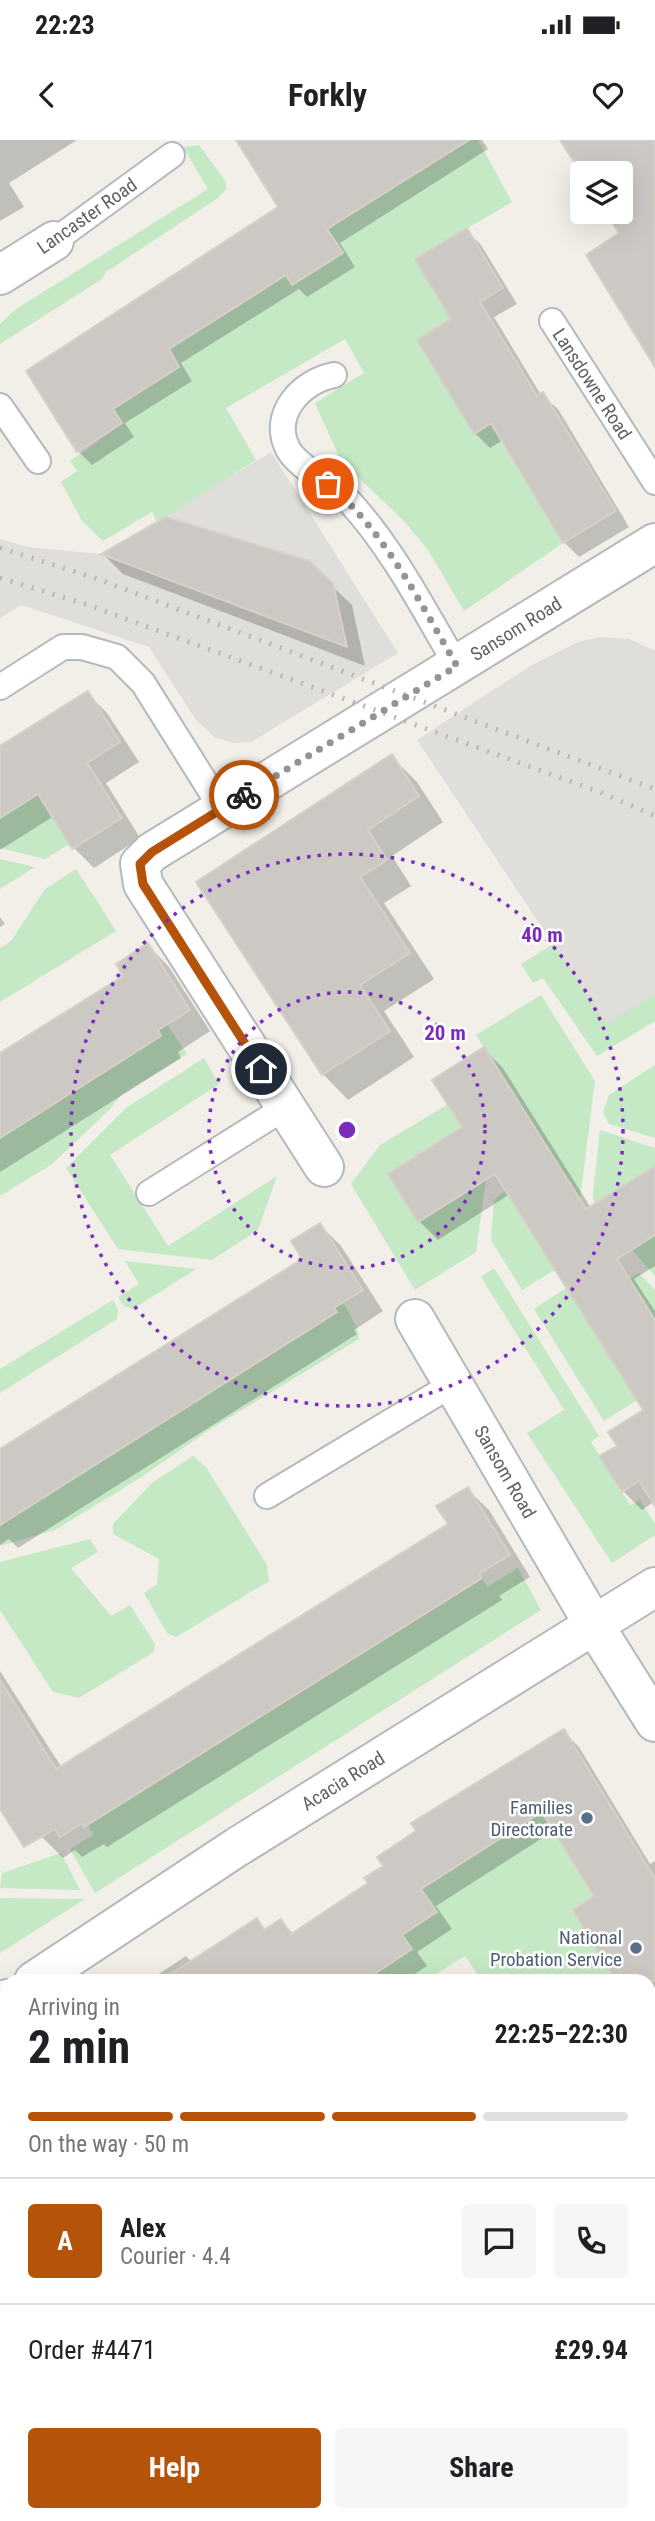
<!DOCTYPE html>
<html lang="en">
<head>
<meta charset="utf-8">
<style>
	body { margin:0; font-family:"Roboto Condensed",sans-serif; background:#f6f6f6; color:#202124; height:100vh; display:flex; flex-direction:column; font-size:26px; white-space:nowrap }
	* { box-sizing:border-box; margin:0 }
	p { font-size:23px; color:#757577 }
	.icon { flex:none; width:38px; height:38px; fill:none; stroke:currentColor; stroke-width:2; stroke-linecap:round; stroke-linejoin:round }
	.map { position:relative; flex:1; overflow:hidden }
	.side { position:absolute; left:0px; top:1834px; width:656px; height:548px; display:flex; flex-direction:column; background:#fff; border-radius:21px 21px 0 0; box-shadow:0 7px 28px #0002 }
	.side>* { flex:none }
	.tools { position:absolute; left:570px; top:21px; display:grid; gap:14px }
	.tools a { display:grid; place-items:center; width:63px; height:63px; border-radius:7px; background:#fff; box-shadow:0 7px 28px #0002; font-size:35px }
	.pin { position:absolute; display:grid; place-items:center; width:60px; height:60px; color:#fff; margin:-30px; border:4px solid #fff; border-radius:50%; box-shadow:0 2px 7px #0007 }
	.courier { position:absolute; display:grid; place-items:center; width:70px; height:70px; margin:-35px; border:5px solid #b45309; border-radius:50%; background:#fff; color:#222; box-shadow:0 2px 9px #0007 }
	.overview em { font-style:normal; font-weight:700 }
	.overview div { display:flex; flex-direction:column-reverse }
	.overview { display:flex; align-items:center; justify-content:space-between; height:119px; padding:0 28px }
	h1 { font-size:46px; font-weight:700; line-height:52px }
	.bar { display:grid; grid-template-columns:repeat(4,1fr); gap:10px 7px; align-content:center; height:84px; padding:0 28px }
	.bar i { height:9px; border-radius:5px; background:#e0e0e0 }
	.bar .active { background:#b45309 }
	.bar p { grid-column:span 4 }
	.line { display:flex; align-items:center; gap:18px; padding:0 28px; border-top:2px solid #e0e0e0 }
	.line div { flex:1 }
	.round { display:grid; place-items:center; flex:none; width:74px; height:74px; border-radius:7px; background:#f6f6f6 }
	.cta { display:flex; gap:14px; margin-top:auto; padding:14px 28px }
	.cta a { flex:1; height:80px; border-radius:7px; background:#b45309; color:#fff; font-size:28px; font-weight:700; line-height:80px; text-align:center }
	.cta a+a { background:#f6f6f6; color:#202124 }
	.status { display:flex; justify-content:space-between; align-items:center; height:49px; padding:0 35px; background:#fff; direction:ltr }
	.status svg { height:19px; fill:currentColor }
	header { display:flex; justify-content:space-between; align-items:center; height:91px; padding:0 28px; background:#fff; font-size:32px; font-weight:700 }
	.map>svg:first-child { display:block }
	.industrial { fill:#e0deda }
	.green { fill:#c5e8c5 }
	.shadow { fill:#0003 }
	.building { fill:#ccc9c5; stroke:#d6d0c6; stroke-width:2 }
	.lines { fill:none; stroke-linecap:round; stroke-linejoin:round }
	.lane-casing { stroke:#b5b8bc; stroke-width:28 }
	.street-casing { stroke:#b5b8bc; stroke-width:42 }
	.lane { stroke:#fff; stroke-width:24 }
	.street { stroke:#fff; stroke-width:38 }
	.rail { stroke:#b6b7b8; stroke-width:5; stroke-dasharray:2 9; stroke-linecap:butt }
	.done { stroke:#929495; stroke-width:7; stroke-dasharray:0 12.6 }
	.route { stroke:#b45309; stroke-width:9 }
	.ring { fill:none; stroke:#7b2cbf; stroke-width:3.5; stroke-dasharray:3.5 7 }
	.service-dot { fill:#5c6f8a; stroke:#fff; stroke-width:2.5 }
	.labels { text-anchor:middle; dominant-baseline:central; stroke-width:5; stroke-linejoin:round; paint-order:stroke }
	.street-label { font-size:19px; fill:#5f6368; stroke:#fff }
	.service-label { font-size:19px; fill:#4e5e75; stroke:#fff; text-anchor:end }
	.centre { fill:#7b2cbf; stroke:#fff; stroke-width:3.5 }
	.ring-label { font-size:21px; text-anchor:middle; font-weight:bold; fill:#7b2cbf; stroke:#fff; stroke-width:5; stroke-linejoin:round; paint-order:stroke }
</style>
</head>
<body>
<div class="status"><b>22:23</b><svg viewBox="0 0 49 12"><path d="M0 12V9h3v3zM5 12V6h3v6zM10 12V3h3v9zM15 12V0h3v12zM26 1h20v11H26zM47 4h2v5h-2z"/></svg></div>
<header><svg class="icon" aria-label="back" viewBox="0 0 24 24"><path d="M15 5l-7 7 7 7"/></svg>Forkly<svg class="icon" aria-label="heart" viewBox="0 0 24 24"><path d="M12 20l-8-8c-3-5 5-10 8-4 3-6 11-1 8 4z"/></svg></header>
<div class="map">
<svg width="655" height="2381" viewBox="0 0 655 2381">
	<rect width="100%" height="100%" fill="#f1efe8"/>
	<!-- industrial -->
	<g class="industrial">
		<path d="M271,312L398,513L251,602L234,603L214,597L196,580L149,507L21,465L0,478V399L28,407L101,414Z"/>
		<path d="M599,497L629,499L655,511V854L607,885L417,600L530,526L578,502Z"/>
	</g>
	<!-- green -->
	<g class="green">
		<path d="M468,0H478L512,62L415,119L451,179L417,201L473,294L490,284L563,403L464,471L428,410L403,380L341,321L315,263L364,233L345,199L226,268L256,320L166,377L157,382L152,372L103,401L82,381L61,342L77,331L70,321L122,284L112,269L179,227L169,209L286,135L292,144L342,112L327,89Z"/>
		<path d="M199,5L226,42V49L218,58L106,132L102,139L0,204V184L16,169L208,49L183,7Z"/>
		<path d="M65,637L72,649L45,666L69,704L46,719L0,708V678Z"/>
		<path d="M0,719L35,727L0,749Z"/>
		<path d="M76,729L116,791L0,862V808L11,801L45,749Z"/>
		<path d="M553,804L607,884L655,854V881L597,916L543,838L533,843L521,824Z"/>
		<path d="M541,855L595,941L580,1059L476,895Z"/>
		<path d="M167,884L187,914L121,955L110,969L52,1024L0,1056V998L161,896L158,890Z"/>
		<path d="M204,918L219,944L110,1015L168,1106L277,1036L258,1090L212,1120L118,1109L66,1028L126,968Z"/>
		<path d="M655,925V998L609,984L603,972L609,955Z"/>
		<path d="M447,965L462,987L388,1035L418,1082L486,1039L476,1112L415,1150L351,1044L380,1005Z"/>
		<path d="M600,990L655,1008V1026L594,1064L593,1053Z"/>
		<path d="M506,1050L555,1130L522,1150L491,1100L494,1060Z"/>
		<path d="M655,1095V1136L632,1110Z"/>
		<path d="M125,1121L196,1129L133,1169L124,1166L118,1157L139,1144Z"/>
		<path d="M494,1128L599,1296L591,1302L630,1365L640,1360L655,1384V1395L612,1423L527,1293L564,1270L481,1137Z"/>
		<path d="M639,1133L655,1150V1179L629,1139Z"/>
		<path d="M566,1148L637,1260L604,1281L534,1169Z"/>
		<path d="M113,1160L118,1170L117,1179L0,1253V1229Z"/>
		<path d="M343,1162L357,1188L359,1199L209,1290L140,1338L55,1390L0,1406V1385L336,1173L334,1168Z"/>
		<path d="M193,1316L206,1327L267,1425L269,1441L176,1497L167,1493L144,1453L157,1444L159,1419L113,1394V1384L153,1342Z"/>
		<path d="M90,1399L98,1412L71,1428L111,1476L130,1465L155,1504L154,1512L79,1558L53,1552L0,1470V1422Z"/>
		<path d="M518,1428L541,1470L95,1753L70,1709L93,1695L88,1685L482,1438L487,1447Z"/>
		<path d="M543,1672L594,1756L573,1770L616,1841H482L465,1816L425,1841H364L411,1809L402,1795L437,1772L420,1748Z"/>
		<path d="M61,1713L80,1750L0,1748L2,1733Z"/>
		<path d="M0,1758L85,1759L0,1813Z"/>
		<path d="M649,1906L655,1916V2121L649,2105Z"/>
	</g>
	<!-- shadow -->
	<g class="shadow">
		<path d="M0,0H77L9,43L24,67L0,81Z"/>
		<path d="M238,0H482L488,9L340,103L355,127L307,157L299,149L181,223L192,241L125,283L134,297L92,325L78,311L29,231L280,68Z"/>
		<path d="M466,90L481,105L517,164L494,177L541,255L558,269L629,387L579,417L564,402L503,300L490,308L475,293L454,180Z"/>
		<path d="M104,415L331,445L352,465L365,526L123,434Z"/>
		<path d="M87,553L107,573L139,622L106,643L140,698L94,728L74,708L54,676L0,710V608Z"/>
		<path d="M392,617L417,642L443,682L392,716L411,746L384,763L434,839L384,871L414,917L348,960L323,934L198,742Z"/>
		<path d="M0,777L5,784L0,787Z"/>
		<path d="M148,805L169,827L210,891L178,912L181,918L0,1032V915L126,836Z"/>
		<path d="M484,909L503,928L591,1068L655,1028V1126L634,1139L655,1171V1361L642,1370L623,1351L619,1306L646,1271L510,1054L438,1100L419,1081L464,988Z"/>
		<path d="M320,1085L341,1106L383,1171L354,1190L357,1194L18,1408L9,1399L0,1405V1311L305,1119Z"/>
		<path d="M467,1349L489,1370L530,1437L499,1456L502,1460L107,1707L104,1704L82,1717L75,1710L63,1718L41,1696L0,1666V1531L62,1628L450,1385Z"/>
		<path d="M563,1591L579,1607L650,1724L655,1721V1912L649,1903V1841H618L597,1757L555,1690L436,1766L452,1789L417,1812L427,1826L404,1841H148L186,1816L192,1822L257,1781L267,1791L281,1781L294,1794L370,1743Z"/>
		<path d="M649,2097L655,2103V2218L649,2220Z"/>
		<path d="M649,2358L655,2359V2381H561L563,2375H649Z"/>
		<path d="M160,2375H248L250,2381H163Z"/>
	</g>
	<!-- building -->
	<g class="building">
		<path d="M236,0H469L327,89L343,113L292,145L286,135L169,209L179,227L113,269L122,283L77,312L26,231L278,67Z"/>
		<path d="M560,0H655V227L586,115L619,93L605,72H621V33H583V36Z"/>
		<path d="M467,88L503,148L480,162L537,256L543,252L616,371L563,403L491,283L474,294L417,200L451,179L415,119Z"/>
		<path d="M166,377L309,421L333,443L347,507L101,414Z"/>
		<path d="M88,551L120,602L87,623L122,678L72,709L38,654L0,678V606Z"/>
		<path d="M392,614L419,656L368,690L387,720L360,737L410,813L360,845L390,891L322,935L196,742Z"/>
		<path d="M148,803L190,870L158,890L161,896L0,998V913L123,836L116,824Z"/>
		<path d="M484,907L586,1069L655,1026V1095L617,1119L655,1180V1366L639,1341L622,1352L599,1316L617,1306L608,1292L643,1270L495,1034L418,1082L388,1034L462,987L432,940Z"/>
		<path d="M320,1083L363,1150L334,1168L337,1172L0,1385V1309L302,1119L291,1101Z"/>
		<path d="M468,1347L510,1415L479,1434L482,1438L84,1687L82,1683L60,1697L55,1689L24,1707L0,1669V1540L56,1629L448,1384L436,1366Z"/>
		<path d="M564,1589L655,1739V1841H616L573,1770L594,1756L542,1672L421,1749L437,1772L402,1795L412,1809L364,1841H160L257,1778L264,1790L281,1779L291,1794L368,1743L364,1738L383,1726L377,1717L416,1691L411,1683Z"/>
	</g>
	<g class="lines">
		<defs>
			<g id="lane">
				<path d="M54,101L172,15"/>
				<path d="M552,181L655,342"/>
				<path d="M334,235C302,241 270,274 288,309C297,327 334,345 349,361C393,409 424,470 457,526"/>
				<path d="M0,266L38,321"/>
				<path d="M0,547L63,507H82L117,517L143,543L222,669"/>
				<path d="M149,1053L286,967"/>
				<path d="M267,1356L453,1244"/>
			</g>
			<g id="street">
				<path d="M0,135L54,101"/>
				<path d="M324,1027L143,744L140,724L152,712L655,403"/>
				<path d="M415,1179L594,1485L655,1582"/>
				<path d="M34,1841L237,1707L655,1447"/>
				<path d="M0,1863L7,1859"/>
				<path d="M0,2202L7,2224"/>
				<path d="M649,2274L655,2272"/>
				<path d="M57,2375L59,2381"/>
				<path d="M352,2381L370,2375"/>
			</g>
		</defs>
		<!-- lane casing -->
		<use href="#lane" class="lane-casing"/>
		<!-- street casing -->
		<use href="#street" class="street-casing"/>
		<!-- lane -->
		<use href="#lane" class="lane"/>
		<!-- street -->
		<use href="#street" class="street"/>
		<!-- rail -->
		<g class="rail">
			<path d="M0,408L95,438L655,649"/>
			<path d="M0,438L85,464L602,653L655,676"/>
		</g>
	</g>
	<g class="lines">
		<!-- done -->
		<path class="done" d="M244,655L457,526C420,463 385,391 328,344"/>
		<!-- route -->
		<path class="route" d="M244,655L152,712L140,724L143,744L261,929"/>
	</g>
	<!-- distance rings -->
	<g class="ring">
		<circle cx="347" cy="990" r="138"/>
		<circle cx="347" cy="990" r="276"/>
	</g>
	<!-- markers -->
	<g class="service-dot">
		<circle cx="587" cy="1678" r="7"/>
		<circle cx="636" cy="1808" r="7"/>
	</g>
	<g class="labels">
		<!-- street labels -->
		<g class="street-label">
			<text transform="translate(87 76) rotate(-35)">Lancaster Road</text>
			<text transform="translate(592 244) rotate(57)">Lansdowne Road</text>
			<text transform="translate(516 489) rotate(-32)">Sansom Road</text>
			<text transform="translate(505 1332) rotate(60)">Sansom Road</text>
			<text transform="translate(343 1641) rotate(-32)">Acacia Road</text>
		</g>
		<!-- service labels -->
		<g class="service-label">
			<text x="573" y="1667">Families<tspan x="573" dy="22">Directorate</tspan></text>
			<text x="622" y="1797">National<tspan x="622" dy="22">Probation Service</tspan></text>
		</g>
	</g>
	<circle cx="347" cy="990" r="10" class="centre"/>
	<g class="ring-label">
		<text x="542" y="802">40 m</text>
		<text x="445" y="900">20 m</text>
	</g>
</svg>
<div class="tools">
<a><svg class="icon" aria-label="layers" viewBox="0 0 24 24"><path d="M12 4l9 5-9 5-9-5zM3 14l9 5 9-5"/></svg></a>
</div>
<div class="pin" style="left:328px;top:344px;background:#ea580c"><svg class="icon" aria-label="bag" viewBox="0 0 24 24"><path d="M5 8h14l-1 12H6zM9 8a3 3 0 0 1 6 0"/></svg></div>
<div class="pin" style="left:261px;top:929px;background:#1f2937"><svg class="icon" aria-label="home" viewBox="0 0 24 24"><path d="M3 11l9-7 9 7M6 9v11h12V9"/></svg></div>
<div class="courier" style="left:244px;top:655px"><svg class="icon" aria-label="bike" viewBox="0 0 24 24"><circle cx="6" cy="16" r="4"/><circle cx="18" cy="16" r="4"/><path d="M6 16l4-8h5l3 8M10 8l3 8H6M13 5h3"/></svg></div>
<section class="side">
<div class="overview"><div><h1>2 min</h1><p>Arriving in</p></div><em>22:25–22:30</em></div>
<div class="bar"><i class="active"></i><i class="active"></i><i class="active"></i><i></i><p>On the way · 50 m</p></div>
<div class="line" style="height:126px"><b class="round" style="background:#b45309;color:#fff">A</b><div><b>Alex</b><p>Courier · 4.4</p></div><a class="round"><svg class="icon" aria-label="chat" viewBox="0 0 24 24"><path d="M4 5h16v11H9l-5 4z"/></svg></a><a class="round"><svg class="icon" aria-label="phone" viewBox="0 0 24 24"><path d="M5 4h4l2 5-3 2q2 4 5 5l2-3 5 2v4C11 20 4 13 5 4z"/></svg></a></div>
<div class="line" style="height:91px"><div>Order #4471</div><b>£29.94</b></div>
<div class="cta"><a>Help</a><a>Share</a></div>
</section>
</div>
</body>
</html>
